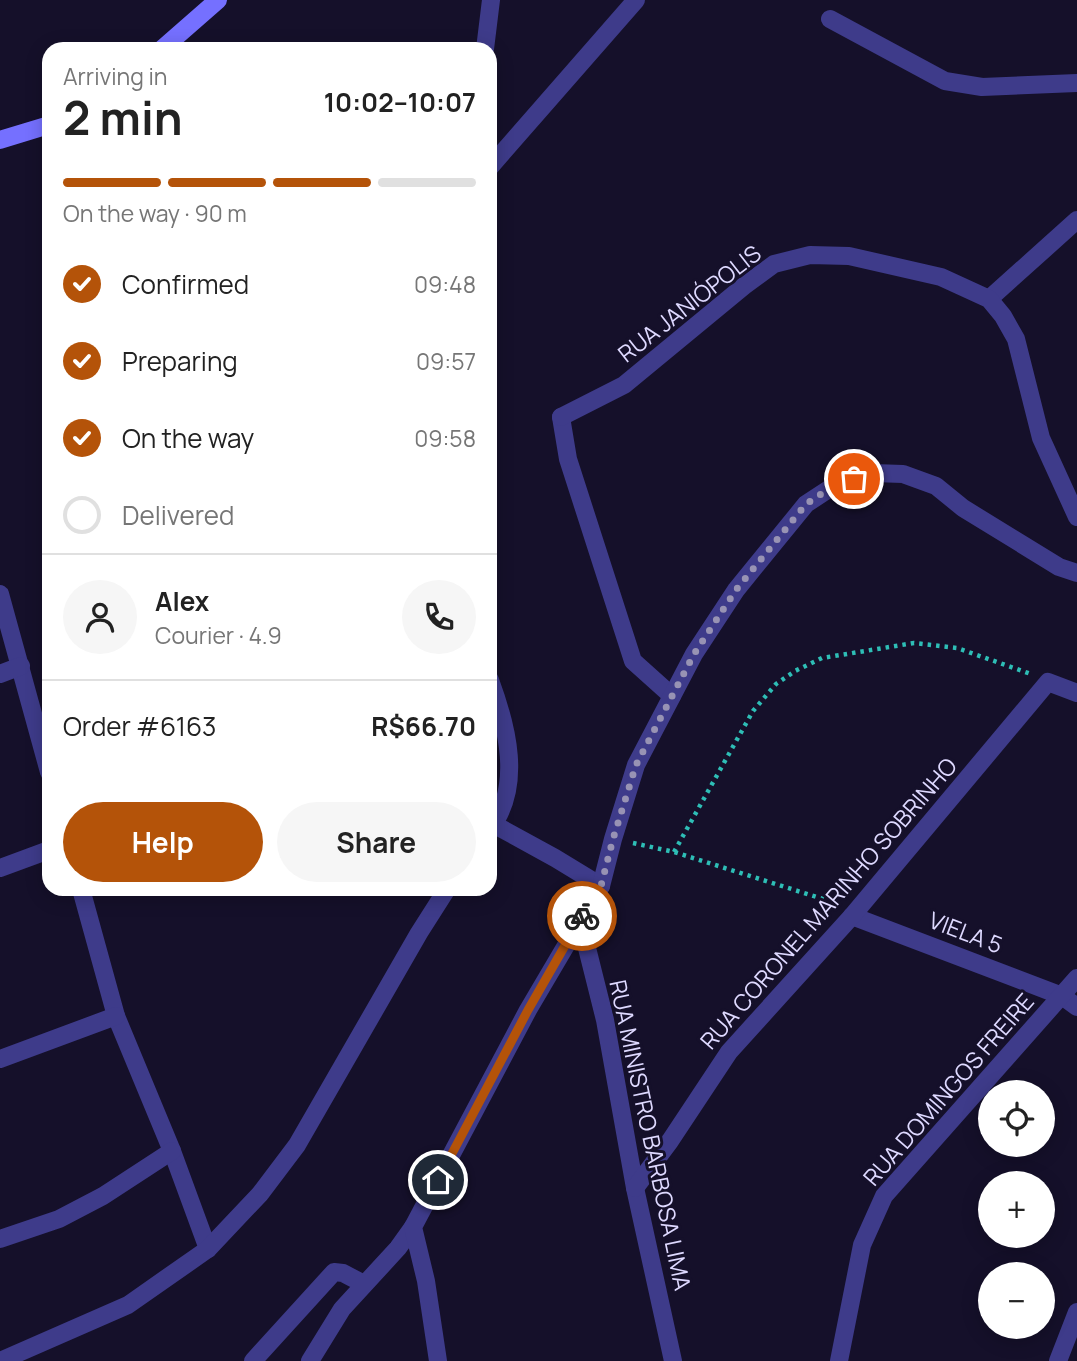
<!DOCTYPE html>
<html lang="en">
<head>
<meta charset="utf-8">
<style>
	body { margin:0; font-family:Manrope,sans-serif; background:#f6f6f6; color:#222; height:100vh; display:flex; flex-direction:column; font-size:26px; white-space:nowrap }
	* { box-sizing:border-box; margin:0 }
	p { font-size:23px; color:#767676 }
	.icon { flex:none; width:38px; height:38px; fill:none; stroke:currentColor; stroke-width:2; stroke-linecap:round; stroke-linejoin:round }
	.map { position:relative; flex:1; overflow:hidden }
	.panel { position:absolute; left:42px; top:42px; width:455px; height:854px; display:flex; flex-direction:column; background:#fff; border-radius:21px; box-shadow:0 4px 18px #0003 }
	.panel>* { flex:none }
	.controls { position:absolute; left:978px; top:1080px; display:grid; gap:14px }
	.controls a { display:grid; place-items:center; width:77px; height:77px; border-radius:50%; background:#fff; box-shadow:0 4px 18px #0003; font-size:35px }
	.pin { position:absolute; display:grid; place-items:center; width:60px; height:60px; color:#fff; margin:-30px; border:4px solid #fff; border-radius:50%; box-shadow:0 2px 7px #0007 }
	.courier { position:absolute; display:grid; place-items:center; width:70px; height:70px; margin:-35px; border:5px solid #b45309; border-radius:50%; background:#fff; color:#222; box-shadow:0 2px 9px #0007 }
	.head em { font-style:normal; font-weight:700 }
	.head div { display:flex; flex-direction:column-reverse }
	.head { display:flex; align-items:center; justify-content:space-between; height:119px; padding:0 21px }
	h1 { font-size:46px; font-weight:700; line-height:52px }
	.bar { display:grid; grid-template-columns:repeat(4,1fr); gap:10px 7px; align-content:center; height:84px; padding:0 21px }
	.bar i { height:9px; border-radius:5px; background:#e0e0e0 }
	.bar .active { background:#b45309 }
	.bar p { grid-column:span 4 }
	.line { display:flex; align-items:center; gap:18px; padding:0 21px; border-top:2px solid #e0e0e0 }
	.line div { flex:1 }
	.round { display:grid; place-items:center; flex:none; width:74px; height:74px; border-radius:37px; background:#f6f6f6 }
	ol { padding:0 21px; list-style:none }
	li { display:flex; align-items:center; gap:21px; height:77px }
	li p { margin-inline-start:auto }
	li .icon { padding:7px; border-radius:50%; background:#b45309; color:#fff; stroke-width:4 }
	li:last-child { color:#767676 }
	li i { width:38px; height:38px; border:4px solid #e0e0e0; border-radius:50% }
	.action { display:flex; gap:14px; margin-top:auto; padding:14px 21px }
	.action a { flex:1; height:80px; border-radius:42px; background:#b45309; color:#fff; font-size:28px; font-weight:700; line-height:80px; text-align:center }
	.action a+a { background:#f6f6f6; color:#222 }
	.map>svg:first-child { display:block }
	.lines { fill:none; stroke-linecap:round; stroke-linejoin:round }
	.path { stroke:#2ebeb6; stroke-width:4.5; stroke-dasharray:3.5 5; stroke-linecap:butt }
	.pedestrian { stroke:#3e3b8a; stroke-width:18 }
	.minor { stroke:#3e3b8a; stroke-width:18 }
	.secondary { stroke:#7570ff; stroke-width:18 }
	.done { stroke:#9893b4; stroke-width:7; stroke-dasharray:0 12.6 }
	.route { stroke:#b45309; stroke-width:9 }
	.labels { text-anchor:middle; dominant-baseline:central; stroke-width:6; stroke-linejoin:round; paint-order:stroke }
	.street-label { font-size:23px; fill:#ded9ff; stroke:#15102a }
</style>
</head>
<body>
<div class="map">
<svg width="1077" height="1361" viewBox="0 0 1077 1361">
	<rect width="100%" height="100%" fill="#15102a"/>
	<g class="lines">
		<!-- path -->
		<g class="path">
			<path d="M633,843L674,852L839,904"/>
			<path d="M674,852L753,711L776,684L795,671L822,658L914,643L957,648L1031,674"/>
		</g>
		<!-- pedestrian -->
		<g class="pedestrian">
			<path d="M989,299L1077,220"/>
			<path d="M561,417L568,459L633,661L672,696"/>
		</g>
		<!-- minor -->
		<g class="minor">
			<path d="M830,19L945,81L982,87L1077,83"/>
			<path d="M485,49L491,0"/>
			<path d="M490,167L636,0"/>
			<path d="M561,417L624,385L744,286L774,264L810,255L849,256L941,277L989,299L1003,316L1016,339L1041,438L1077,517"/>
			<path d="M0,594L49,772"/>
			<path d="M0,674L21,666"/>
			<path d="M490,680C507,726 523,786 490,829"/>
			<path d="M493,824L555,858L601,886"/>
			<path d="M0,868L49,850"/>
			<path d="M81,889L116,1016L172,1151L208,1249"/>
			<path d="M852,916L1062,996L1077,1007"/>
			<path d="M580,920L605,1020L635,1188L673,1361"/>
			<path d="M0,1059L116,1016"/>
			<path d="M635,1188L670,1141L729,1052L852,916L1048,682L1077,693"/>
			<path d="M0,1239L59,1219L103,1196L172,1151"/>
			<path d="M0,1361L128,1305L208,1249L260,1194L297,1145L419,933L447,889"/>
			<path d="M253,1361L334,1272L343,1273L364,1284"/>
			<path d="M310,1361L342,1309L398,1248L413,1227"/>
			<path d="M438,1361L426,1281L413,1227L528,1010L601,886L613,839L636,765L694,654L736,590L806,504L835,485L873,473L903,474L936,486L963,508L1059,567L1077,573"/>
			<path d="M839,1361L862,1245L884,1196L1077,978"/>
			<path d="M1058,1361L1077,1312"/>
		</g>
		<!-- secondary -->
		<g class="secondary">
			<path d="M162,49L218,0"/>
			<path d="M0,140L49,125"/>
		</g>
	</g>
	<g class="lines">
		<!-- done -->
		<path class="done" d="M582,916L601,886L613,839L636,765L694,654L736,590L806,504L835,485L854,479"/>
		<!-- route -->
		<path class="route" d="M438,1180L528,1010L582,916"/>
	</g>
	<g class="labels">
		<!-- street labels -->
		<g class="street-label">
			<text transform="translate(689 303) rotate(-38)">RUA JANIÓPOLIS</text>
			<text transform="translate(828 903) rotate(-49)">RUA CORONEL MARINHO SOBRINHO</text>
			<text transform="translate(966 932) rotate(21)">VIELA 5</text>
			<text transform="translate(948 1089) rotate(-49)">RUA DOMINGOS FREIRE</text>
			<text transform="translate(651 1135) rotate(78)">RUA MINISTRO BARBOSA LIMA</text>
		</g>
	</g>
</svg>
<div class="controls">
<a><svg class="icon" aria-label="locate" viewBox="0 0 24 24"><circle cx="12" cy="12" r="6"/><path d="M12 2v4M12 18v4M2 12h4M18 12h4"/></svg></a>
<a>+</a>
<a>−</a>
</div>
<div class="pin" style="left:854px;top:479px;background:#ea580c"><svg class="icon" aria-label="bag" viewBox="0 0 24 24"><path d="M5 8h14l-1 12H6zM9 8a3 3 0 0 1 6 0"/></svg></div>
<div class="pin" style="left:438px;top:1180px;background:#1f2937"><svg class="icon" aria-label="home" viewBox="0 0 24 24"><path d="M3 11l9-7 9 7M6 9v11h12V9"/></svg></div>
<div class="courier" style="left:582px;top:916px"><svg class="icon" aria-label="bike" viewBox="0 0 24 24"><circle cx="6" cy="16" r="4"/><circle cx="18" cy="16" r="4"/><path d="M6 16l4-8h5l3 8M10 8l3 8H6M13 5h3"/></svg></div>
<section class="panel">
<div class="head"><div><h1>2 min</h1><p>Arriving in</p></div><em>10:02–10:07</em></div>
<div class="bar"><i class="active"></i><i class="active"></i><i class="active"></i><i></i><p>On the way · 90 m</p></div>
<ol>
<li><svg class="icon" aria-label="check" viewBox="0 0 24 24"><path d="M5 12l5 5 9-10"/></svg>Confirmed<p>09:48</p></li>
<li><svg class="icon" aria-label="check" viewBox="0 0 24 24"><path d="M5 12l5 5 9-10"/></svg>Preparing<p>09:57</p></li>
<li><svg class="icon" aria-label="check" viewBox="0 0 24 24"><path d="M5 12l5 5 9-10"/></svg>On the way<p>09:58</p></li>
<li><i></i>Delivered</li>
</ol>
<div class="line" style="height:126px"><a class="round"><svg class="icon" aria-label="person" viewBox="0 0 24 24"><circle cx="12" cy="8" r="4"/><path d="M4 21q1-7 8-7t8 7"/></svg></a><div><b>Alex</b><p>Courier · 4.9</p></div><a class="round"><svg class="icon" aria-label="phone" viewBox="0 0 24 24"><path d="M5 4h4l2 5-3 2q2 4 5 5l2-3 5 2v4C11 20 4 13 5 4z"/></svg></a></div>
<div class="line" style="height:91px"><div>Order #6163</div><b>R$66.70</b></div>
<div class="action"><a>Help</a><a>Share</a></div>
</section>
</div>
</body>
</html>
